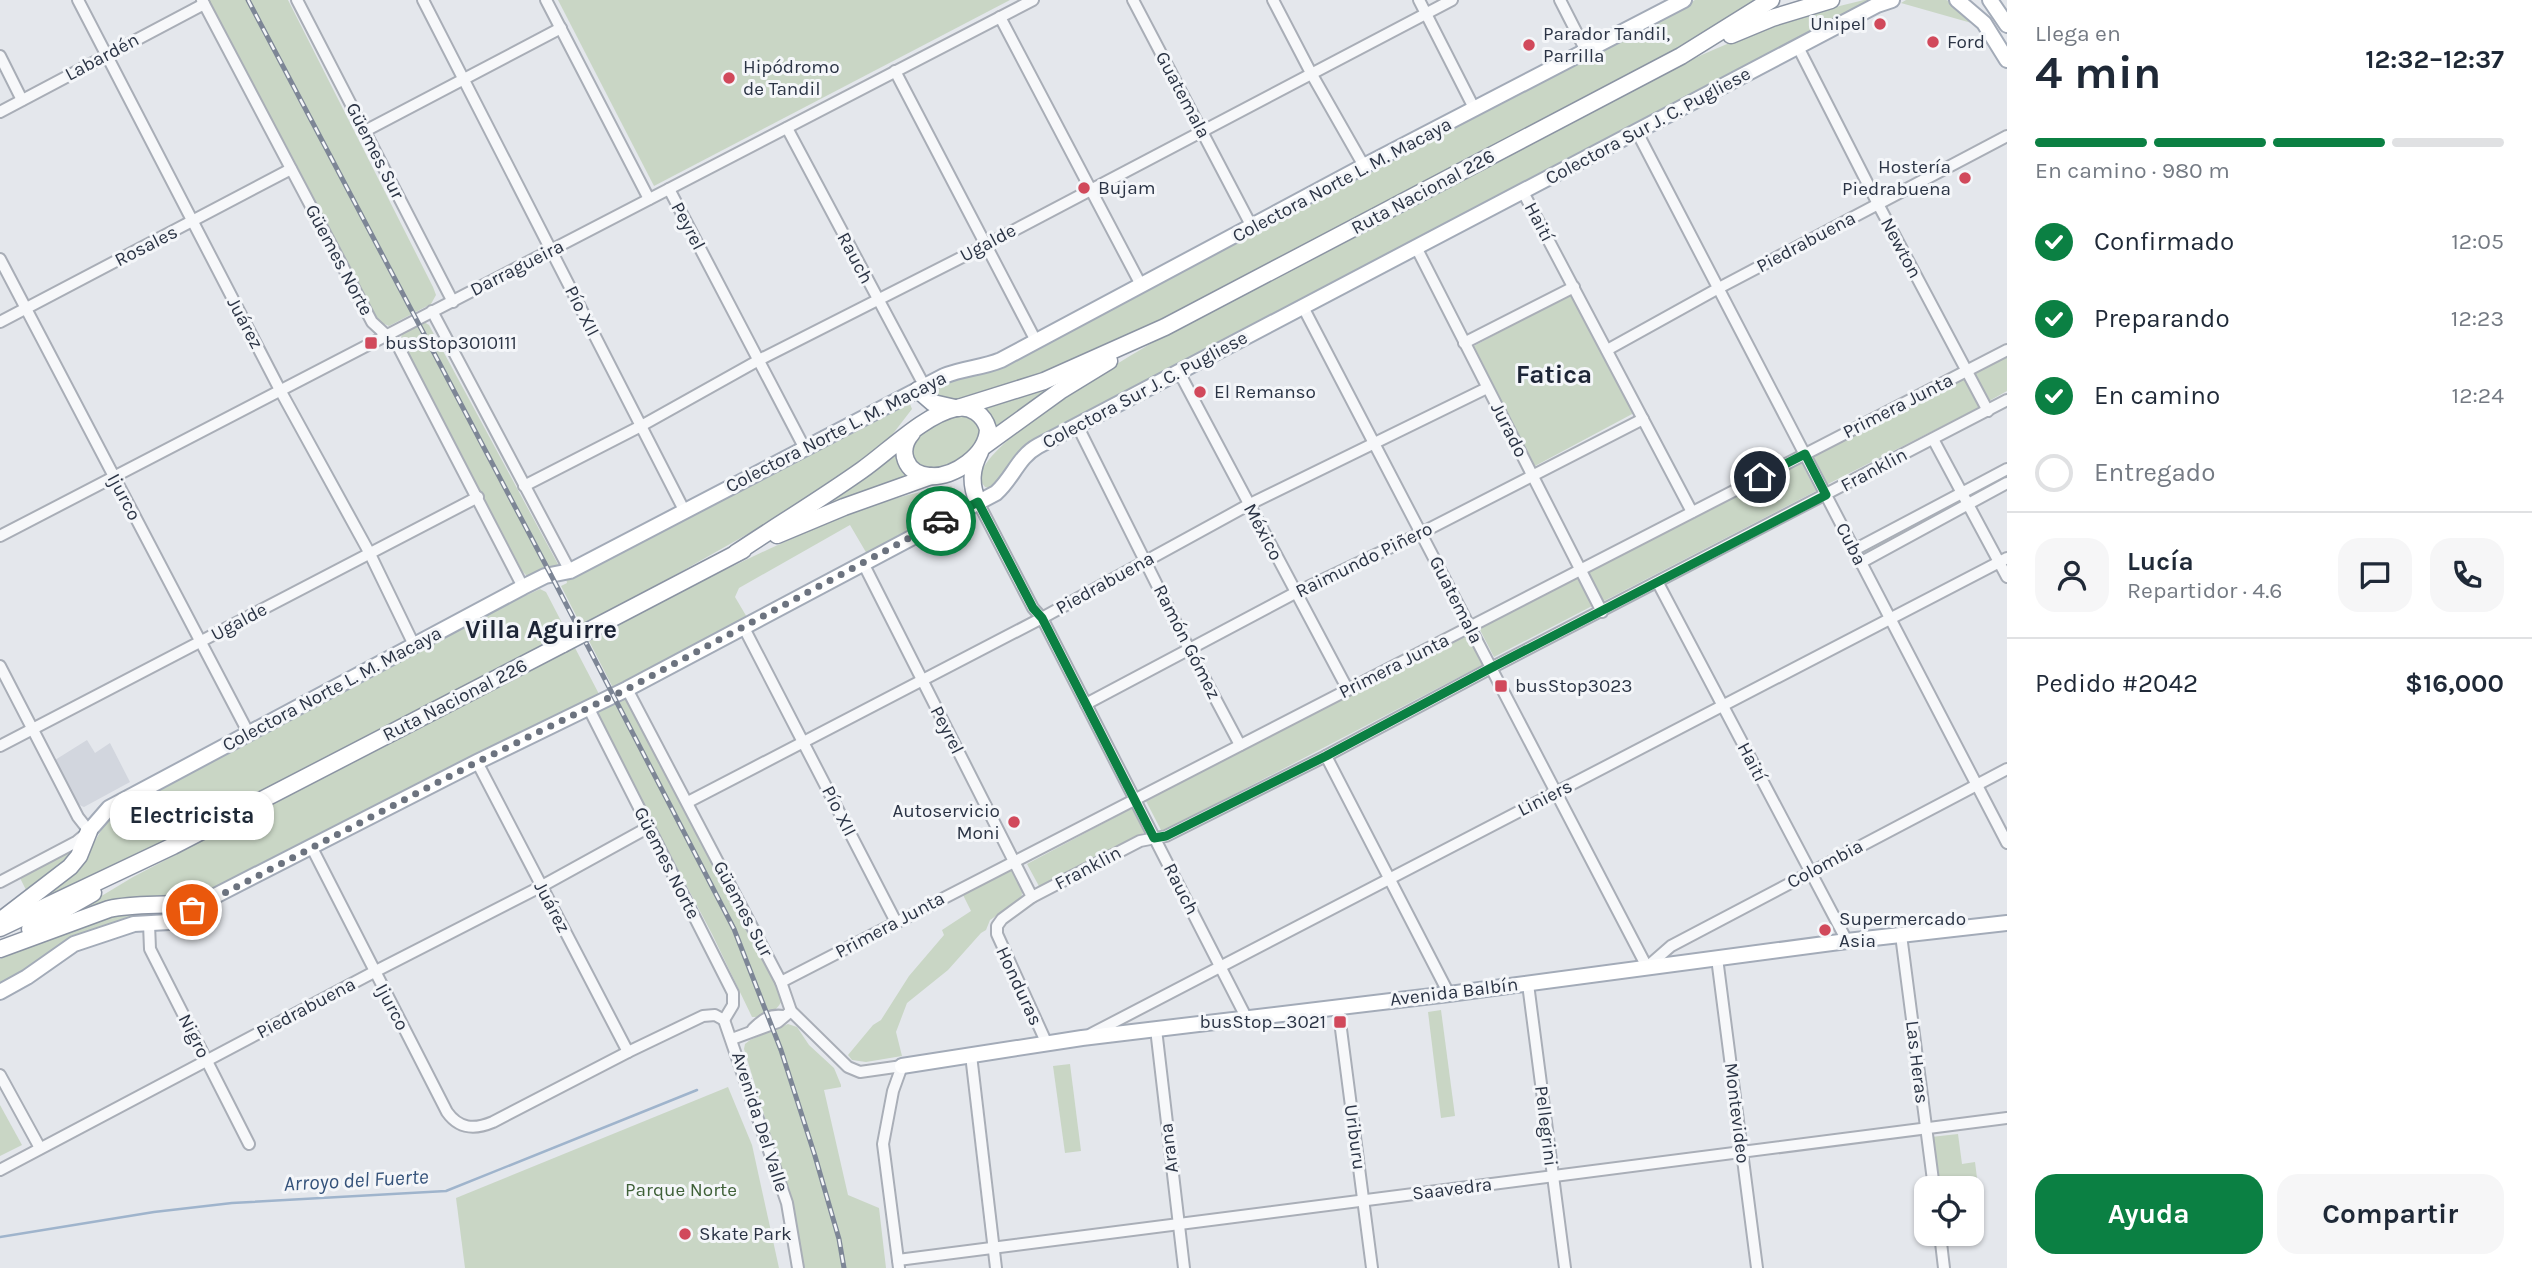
<!DOCTYPE html>
<html lang="es">
<head>
<meta charset="utf-8">
<style>
	body { margin:0; font-family:Karla,sans-serif; background:#f6f6f7; color:#1f2937; height:100vh; display:flex; flex-direction:column; font-size:26px; white-space:nowrap }
	* { box-sizing:border-box; margin:0 }
	p { font-size:23px; color:#747a83 }
	.icon { flex:none; width:38px; height:38px; fill:none; stroke:currentColor; stroke-width:2; stroke-linecap:round; stroke-linejoin:round }
	.map { position:relative; flex:1; overflow:hidden }
	.panel { display:flex; flex-direction:column; background:#fff; width:525px }
	.panel>* { flex:none }
	.controls { position:absolute; left:1914px; top:1176px; display:grid; gap:14px }
	.controls a { display:grid; place-items:center; width:70px; height:70px; border-radius:14px; background:#fff; box-shadow:0 2px 5px #0004; font-size:35px }
	.pin { position:absolute; display:grid; place-items:center; width:60px; height:60px; color:#fff; margin:-30px; border:4px solid #fff; border-radius:50%; box-shadow:0 2px 7px #0007 }
	.courier { position:absolute; display:grid; place-items:center; width:70px; height:70px; margin:-35px; border:5px solid #0b8043; border-radius:50%; background:#fff; color:#222; box-shadow:0 2px 9px #0007 }
	.bubble { position:absolute; height:49px; border-radius:21px; background:#fff; box-shadow:0 2px 5px #0004; font-size:23px; font-weight:700; line-height:49px; text-align:center }
	.overview em { font-style:normal; font-weight:700 }
	.overview div { display:flex; flex-direction:column-reverse }
	.overview { display:flex; align-items:center; justify-content:space-between; height:119px; padding:0 28px }
	h1 { font-size:46px; font-weight:700; line-height:52px }
	.bar { display:grid; grid-template-columns:repeat(4,1fr); gap:10px 7px; align-content:center; height:84px; padding:0 28px }
	.bar i { height:9px; border-radius:5px; background:#e0e1e3 }
	.bar .on { background:#0b8043 }
	.bar p { grid-column:span 4 }
	.line { display:flex; align-items:center; gap:18px; padding:0 28px; border-top:2px solid #e0e1e3 }
	.line div { flex:1 }
	.round { display:grid; place-items:center; flex:none; width:74px; height:74px; border-radius:21px; background:#f6f6f7 }
	ol { padding:0 28px; list-style:none }
	li { display:flex; align-items:center; gap:21px; height:77px }
	li p { margin-inline-start:auto }
	li .icon { padding:7px; border-radius:50%; background:#0b8043; color:#fff; stroke-width:4 }
	li:last-child { color:#747a83 }
	li i { width:38px; height:38px; border:4px solid #e0e1e3; border-radius:50% }
	.cta { display:flex; gap:14px; margin-top:auto; padding:14px 28px }
	.cta a { flex:1; height:80px; border-radius:21px; background:#0b8043; color:#fff; font-size:28px; font-weight:700; line-height:80px; text-align:center }
	.cta a+a { background:#f6f6f7; color:#1f2937 }
	main { display:flex; flex:1; min-height:0 }
	.map>svg:first-child { display:block }
	.built { fill:#d2d6de }
	.green { fill:#c9d6c5 }
	.lines { fill:none; stroke-linecap:round; stroke-linejoin:round }
	.stream { stroke:#9fb4cc; stroke-width:2.5 }
	.minor-casing { stroke:#a9aeb7; stroke-width:14 }
	.major-casing { stroke:#a3abb8; stroke-width:18 }
	.highway-casing { stroke:#8b94a3; stroke-width:19 }
	.minor { stroke:#f7f8fa; stroke-width:10 }
	.major { stroke:#fff; stroke-width:14 }
	.highway { stroke:#fff; stroke-width:16 }
	.rail-casing { stroke:#7d8696; stroke-width:5 }
	.rail { stroke:#f4f6f9; stroke-width:2.5; stroke-dasharray:8; stroke-linecap:butt }
	.highway-bridge-casing { stroke:#8b94a3; stroke-width:19; stroke-linecap:butt }
	.highway-bridge { stroke:#fff; stroke-width:16 }
	.done { stroke:#6c737f; stroke-width:7; stroke-dasharray:0 12.6 }
	.route { stroke:#0b8043; stroke-width:9 }
	.poi-dot { fill:#d1495b; stroke:#f4f6f9; stroke-width:2.5 }
	.labels { text-anchor:middle; dominant-baseline:central; stroke-width:6; stroke-linejoin:round; paint-order:stroke }
	.poi-label { font-size:19px; fill:#2b3445; stroke:#f4f6f9; text-anchor:start }
	.street-label { font-size:19px; fill:#2b3445; stroke:#f4f6f9 }
	.park-label { font-size:19px; fill:#3f6138; stroke:#f4f6f9 }
	.water-label { font-size:21px; font-style:italic; fill:#34527a; stroke:#f4f6f9 }
	.district-label { font-size:26px; font-weight:bold; fill:#1d2536; stroke:#f4f6f9 }
</style>
</head>
<body>
<main>
<div class="map">
<svg width="2007" height="1268" viewBox="0 0 2007 1268">
	<rect width="100%" height="100%" fill="#e4e7ec"/>
	<!-- built -->
	<path class="built" d="M87,740L95,753L110,743L130,782L84,807L77,804L55,760Z"/>
	<!-- green -->
	<g class="green">
		<path d="M207,0H288L433,287L436,295L431,304L389,326L377,321L294,160Z"/>
		<path d="M558,0H1010L654,186Z"/>
		<path d="M1695,0H1759L1679,50L1161,321L1038,375L957,399L945,401L936,397L935,389C951,373 977,371 998,366Z"/>
		<path d="M1864,0H1879L1042,439L993,489L985,487L979,479C989,413 1355,234 1427,196C1510,153 1593,110 1676,67C1739,37 1796,16 1864,0Z"/>
		<path d="M1906,0C1919,0 1933,0 1946,0C1967,5 1982,31 1994,47L1975,24L1901,3Z"/>
		<path d="M1571,294L1634,413L1535,466L1472,347Z"/>
		<path d="M424,322L429,325L560,568L529,578L522,571L401,340C401,327 414,326 424,322Z"/>
		<path d="M2007,354V391L1989,401L1974,372Z"/>
		<path d="M1107,358L993,437L976,405Z"/>
		<path d="M1964,377L1980,407L1826,485L1811,455Z"/>
		<path d="M906,403L910,404L912,409L892,435L859,463L827,485L760,527L585,626L591,637C650,607 709,577 769,549C829,522 886,496 951,486L959,494V504L956,507L867,554L850,525L739,588L735,597L748,619L613,688L561,586L567,583L566,578Z"/>
		<path d="M967,414L981,425V441L957,462L939,470L916,467L909,445L912,440L947,417Z"/>
		<path d="M898,447L915,479L795,519Z"/>
		<path d="M1801,462L1816,491L1602,602L1587,573Z"/>
		<path d="M1954,500L1957,507L1865,556L1862,549Z"/>
		<path d="M1579,576L1594,605L1494,657L1479,628Z"/>
		<path d="M540,589L546,592L600,696L217,891L55,924L133,877L528,671L31,905L86,856L111,814L503,606Z"/>
		<path d="M1468,633L1484,664L1162,832L1146,801Z"/>
		<path d="M625,694L777,984L782,1000C777,1012 765,1018 752,1017L712,934L597,716L596,710Z"/>
		<path d="M1134,807L1147,831L1040,888L1027,864Z"/>
		<path d="M75,849L78,851L28,894L20,878Z"/>
		<path d="M1011,870C1020,876 1024,889 1021,899L990,920L986,930L981,933L948,970L907,1003L896,1032L902,1056L866,1062L852,1060L848,1055L873,1025L881,1020L909,976L944,935L942,930L971,911L963,895Z"/>
		<path d="M175,910L174,915L144,917L30,970L0,987V959L112,914Z"/>
		<path d="M1441,1010L1455,1116L1441,1118L1428,1012Z"/>
		<path d="M788,1024L797,1027L809,1045L834,1068L841,1085V1087L824,1090L848,1195L879,1208L886,1268H803L793,1209L744,1049L745,1044L750,1040Z"/>
		<path d="M1070,1064L1081,1151L1065,1153L1053,1066Z"/>
		<path d="M728,1087L752,1145L779,1268H465L456,1198Z"/>
		<path d="M0,1105L22,1145L0,1156Z"/>
		<path d="M1958,1134L1962,1164L1975,1162L1978,1186L1938,1188L1931,1137Z"/>
	</g>
	<g class="lines">
		<!-- stream -->
		<path class="stream" d="M0,1237L154,1212L232,1203L446,1191L697,1090"/>
		<defs>
			<g id="minor">
				<path d="M78,0L280,390L369,552L414,645"/>
				<path d="M202,0L372,322L398,346L523,587"/>
				<path d="M297,0L453,302"/>
				<path d="M423,0L684,510"/>
				<path d="M546,0L649,199"/>
				<path d="M1133,0L1252,227"/>
				<path d="M1273,0L1311,73L1364,166"/>
				<path d="M1419,0L1475,110"/>
				<path d="M1560,0L1586,51"/>
				<path d="M1000,17L1141,285"/>
				<path d="M1798,47L1878,204L1988,411"/>
				<path d="M0,56L22,100"/>
				<path d="M895,71L1036,341"/>
				<path d="M0,112L204,4"/>
				<path d="M787,128L925,387"/>
				<path d="M365,131L561,28"/>
				<path d="M1637,132L2007,843"/>
				<path d="M669,189L805,449"/>
				<path d="M1523,192L1692,512"/>
				<path d="M1416,247L1602,612"/>
				<path d="M0,259L249,734"/>
				<path d="M1303,307L1647,967L1671,946L2007,769"/>
				<path d="M432,311L570,571"/>
				<path d="M0,322L291,169"/>
				<path d="M1464,343L1574,287"/>
				<path d="M1607,350L1717,289L2007,136"/>
				<path d="M1179,372L1348,690"/>
				<path d="M1077,425L1189,649L1240,745"/>
				<path d="M1933,439L2007,577"/>
				<path d="M524,486L641,426L759,360L986,245L1452,0"/>
				<path d="M978,502L1033,608L1042,618L1246,1017"/>
				<path d="M0,536L1033,0"/>
				<path d="M1854,550L2007,469"/>
				<path d="M863,563L1032,897"/>
				<path d="M1860,563L2007,483"/>
				<path d="M1658,583L1847,941"/>
				<path d="M743,626L896,922"/>
				<path d="M0,666L78,817L89,831L76,842L0,882"/>
				<path d="M627,689L781,982L791,1011L848,1067L860,1072L902,1066"/>
				<path d="M1086,704L1295,593L1421,533L1643,419"/>
				<path d="M588,707L733,993V1005L724,1020"/>
				<path d="M0,746L478,497"/>
				<path d="M1326,756L1449,994"/>
				<path d="M477,762L628,1052"/>
				<path d="M688,802L1042,618L1248,505L1487,388"/>
				<path d="M312,848L447,1112C459,1129 474,1130 493,1122L628,1052L703,1016L715,1015L724,1020"/>
				<path d="M149,924L150,949L249,1144"/>
				<path d="M1901,935L1934,1188"/>
				<path d="M1717,958L1757,1268"/>
				<path d="M781,982L2007,350"/>
				<path d="M1528,984L1565,1268"/>
				<path d="M1338,1006L1372,1268"/>
				<path d="M724,1020L787,1203L798,1268"/>
				<path d="M753,1029C762,1020 770,1014 783,1016"/>
				<path d="M1156,1029L1184,1268"/>
				<path d="M1091,1034L2007,558"/>
				<path d="M732,1039L778,1022L791,1011"/>
				<path d="M1047,1044L997,934V926L1002,919L1032,897L1140,841L1166,836L1326,756L1491,668L2007,400"/>
				<path d="M971,1055L996,1268"/>
				<path d="M0,1075L40,1148"/>
				<path d="M0,1170L374,972L542,886L649,827"/>
				<path d="M1940,1234L1944,1268"/>
				<path d="M898,1260L2007,1118"/>
				<path d="M899,1268L883,1144L893,1091L902,1066"/>
			</g>
			<g id="major">
				<path d="M1957,0L1984,23L2007,60"/>
				<path d="M1990,0L2007,25"/>
				<path d="M89,831L109,808L523,587L545,576L570,571L944,376C963,368 982,368 1001,360L1364,166L1684,0"/>
				<path d="M0,992L27,977L74,944L134,924L169,922L209,899L477,762L627,689L996,493C1013,478 1018,457 1038,446L1877,5L1892,0"/>
				<path d="M902,1066L1082,1038L1449,994L1847,941L2007,923"/>
			</g>
			<g id="highway">
				<path d="M1731,35L1772,18L1831,0"/>
				<path d="M918,390L933,403L955,408"/>
				<path d="M958,408L1044,381L1165,327L1681,56L1771,0"/>
				<path d="M984,446L1060,391L1109,361"/>
				<path d="M978,502C970,484 971,469 980,452"/>
				<path d="M777,535L844,507L931,476"/>
				<path d="M736,553C778,525 821,499 862,470C889,451 924,415 956,408C971,405 984,415 988,429C987,455 954,478 929,476C905,474 897,450 912,433"/>
				<path d="M588,631L743,550"/>
				<path d="M5,917L70,867L79,856L89,831"/>
				<path d="M0,928L173,846L563,644"/>
				<path d="M30,929L93,893"/>
				<path d="M0,949L109,909C142,902 176,908 209,899"/>
			</g>
		</defs>
		<!-- minor casing -->
		<use href="#minor" class="minor-casing"/>
		<!-- major casing -->
		<use href="#major" class="major-casing"/>
		<!-- highway casing -->
		<use href="#highway" class="highway-casing"/>
		<!-- minor -->
		<use href="#minor" class="minor"/>
		<!-- major -->
		<use href="#major" class="major"/>
		<!-- highway -->
		<use href="#highway" class="highway"/>
		<defs>
			<path id="rail" d="M248,0L551,575L734,929L781,1050L815,1156L839,1239L844,1268"/>
		</defs>
		<!-- rail casing -->
		<use href="#rail" class="rail-casing"/>
		<!-- rail -->
		<use href="#rail" class="rail"/>
		<defs>
			<path id="highway-bridge" d="M563,644L588,631"/>
		</defs>
		<!-- highway-bridge casing -->
		<use href="#highway-bridge" class="highway-bridge-casing"/>
		<!-- highway-bridge -->
		<use href="#highway-bridge" class="highway-bridge"/>
	</g>
	<g class="lines">
		<!-- done -->
		<path class="done" d="M192,910L477,762L627,689L941,521"/>
		<!-- route -->
		<path class="route" d="M941,521L978,502L1033,608L1042,618L1154,838L1166,836L1326,756L1491,668L1826,495L1805,454L1760,477"/>
	</g>
	<!-- markers -->
	<g class="poi-dot">
		<circle cx="1880" cy="24" r="7"/>
		<circle cx="1933" cy="42" r="7"/>
		<circle cx="1529" cy="45" r="7"/>
		<circle cx="729" cy="78" r="7"/>
		<circle cx="1965" cy="178" r="7"/>
		<circle cx="1084" cy="188" r="7"/>
		<rect x="364" y="336" width="14" height="14" rx="3.5"/>
		<circle cx="1200" cy="392" r="7"/>
		<rect x="1494" y="679" width="14" height="14" rx="3.5"/>
		<circle cx="1014" cy="822" r="7"/>
		<circle cx="1825" cy="930" r="7"/>
		<rect x="1333" y="1015" width="14" height="14" rx="3.5"/>
		<circle cx="685" cy="1234" r="7"/>
	</g>
	<g class="labels">
		<!-- poi labels -->
		<g class="poi-label">
			<text x="1866" y="24" text-anchor="end">Unipel</text>
			<text x="1543" y="34">Parador Tandil,<tspan x="1543" dy="22">Parrilla</tspan></text>
			<text x="1947" y="42">Ford</text>
			<text x="743" y="67">Hipódromo<tspan x="743" dy="22">de Tandil</tspan></text>
			<text x="1951" y="167" text-anchor="end">Hostería<tspan x="1951" dy="22">Piedrabuena</tspan></text>
			<text x="1098" y="188">Bujam</text>
			<text x="385" y="343">busStop3010111</text>
			<text x="1214" y="392">El Remanso</text>
			<text x="1515" y="686">busStop3023</text>
			<text x="1000" y="811" text-anchor="end">Autoservicio<tspan x="1000" dy="22">Moni</tspan></text>
			<text x="1839" y="919">Supermercado<tspan x="1839" dy="22">Asia</tspan></text>
			<text x="1326" y="1022" text-anchor="end">busStop_3021</text>
			<text x="699" y="1234">Skate Park</text>
		</g>
		<!-- street labels -->
		<g class="street-label">
			<text transform="translate(102 57) rotate(-28)">Labardén</text>
			<text transform="translate(1183 95) rotate(62)">Guatemala</text>
			<text transform="translate(1648 126) rotate(-28)">Colectora Sur J. C. Pugliese</text>
			<text transform="translate(375 151) rotate(63)">Güemes Sur</text>
			<text transform="translate(1342 180) rotate(-28)">Colectora Norte L. M. Macaya</text>
			<text transform="translate(1423 192) rotate(-28)">Ruta Nacional 226</text>
			<text transform="translate(1539 222) rotate(62)">Haití</text>
			<text transform="translate(688 226) rotate(62)">Peyrel</text>
			<text transform="translate(1806 242) rotate(-28)">Piedrabuena</text>
			<text transform="translate(988 243) rotate(-28)">Ugalde</text>
			<text transform="translate(146 246) rotate(-27)">Rosales</text>
			<text transform="translate(1901 248) rotate(62)">Newton</text>
			<text transform="translate(855 258) rotate(62)">Rauch</text>
			<text transform="translate(339 260) rotate(62)">Güemes Norte</text>
			<text transform="translate(517 268) rotate(-27)">Darragueira</text>
			<text transform="translate(582 311) rotate(63)">Pío XII</text>
			<text transform="translate(245 323) rotate(62)">Juárez</text>
			<text transform="translate(1145 390) rotate(-28)">Colectora Sur J. C. Pugliese</text>
			<text transform="translate(1898 406) rotate(-27)">Primera Junta</text>
			<text transform="translate(1509 430) rotate(63)">Jurado</text>
			<text transform="translate(836 432) rotate(-27)">Colectora Norte L. M. Macaya</text>
			<text transform="translate(1874 470) rotate(-28)">Franklin</text>
			<text transform="translate(124 497) rotate(62)">Ijurco</text>
			<text transform="translate(1263 532) rotate(62)">México</text>
			<text transform="translate(1851 544) rotate(63)">Cuba</text>
			<text transform="translate(1364 560) rotate(-26)">Raimundo Piñero</text>
			<text transform="translate(1105 583) rotate(-29)">Piedrabuena</text>
			<text transform="translate(1456 600) rotate(63)">Guatemala</text>
			<text transform="translate(239 622) rotate(-28)">Ugalde</text>
			<text transform="translate(1187 642) rotate(63)">Ramón Gómez</text>
			<text transform="translate(1394 666) rotate(-27)">Primera Junta</text>
			<text transform="translate(332 689) rotate(-28)">Colectora Norte L. M. Macaya</text>
			<text transform="translate(455 700) rotate(-27)">Ruta Nacional 226</text>
			<text transform="translate(947 730) rotate(63)">Peyrel</text>
			<text transform="translate(1752 762) rotate(62)">Haití</text>
			<text transform="translate(1545 798) rotate(-27)">Liniers</text>
			<text transform="translate(839 811) rotate(63)">Pío XII</text>
			<text transform="translate(667 863) rotate(63)">Güemes Norte</text>
			<text transform="translate(1825 864) rotate(-28)">Colombia</text>
			<text transform="translate(1088 868) rotate(-28)">Franklin</text>
			<text transform="translate(1181 889) rotate(63)">Rauch</text>
			<text transform="translate(552 907) rotate(62)">Juárez</text>
			<text transform="translate(743 909) rotate(62)">Güemes Sur</text>
			<text transform="translate(890 925) rotate(-28)">Primera Junta</text>
			<text transform="translate(1019 986) rotate(65)">Honduras</text>
			<text transform="translate(1454 992) rotate(-7)">Avenida Balbín</text>
			<text transform="translate(392 1007) rotate(62)">Ijurco</text>
			<text transform="translate(306 1008) rotate(-28)">Piedrabuena</text>
			<text transform="translate(194 1036) rotate(63)">Nigro</text>
			<text transform="translate(1917 1062) rotate(83)">Las Heras</text>
			<text transform="translate(1737 1113) rotate(83)">Montevideo</text>
			<text transform="translate(760 1122) rotate(72)">Avenida Del Valle</text>
			<text transform="translate(1546 1126) rotate(83)">Pellegrini</text>
			<text transform="translate(1355 1137) rotate(82)">Uriburu</text>
			<text transform="translate(1169 1148) rotate(-97)">Arana</text>
			<text transform="translate(1452 1189) rotate(-7)">Saavedra</text>
		</g>
		<!-- park labels -->
		<g class="park-label">
			<text x="681" y="1190">Parque Norte</text>
		</g>
		<!-- water labels -->
		<g class="water-label">
			<text transform="translate(356 1180) rotate(-3)">Arroyo del Fuerte</text>
		</g>
		<!-- district labels -->
		<g class="district-label">
			<text x="1554" y="374">Fatica</text>
			<text x="541" y="629">Villa Aguirre</text>
		</g>
	</g>
</svg>
<div class="controls">
<a><svg class="icon" aria-label="locate" viewBox="0 0 24 24"><circle cx="12" cy="12" r="6"/><path d="M12 2v4M12 18v4M2 12h4M18 12h4"/></svg></a>
</div>
<div class="pin" style="left:192px;top:910px;background:#ea580c"><svg class="icon" aria-label="bag" viewBox="0 0 24 24"><path d="M5 8h14l-1 12H6zM9 8a3 3 0 0 1 6 0"/></svg></div>
<div class="pin" style="left:1760px;top:477px;background:#1f2937"><svg class="icon" aria-label="home" viewBox="0 0 24 24"><path d="M3 11l9-7 9 7M6 9v11h12V9"/></svg></div>
<div class="courier" style="left:941px;top:521px"><svg class="icon" aria-label="car" viewBox="0 0 24 24"><path d="M5 17H2v-5l4-1 3-4h7l3 4 3 1v5h-3M9 17h6M6 11h13"/><circle cx="7" cy="17" r="2"/><circle cx="17" cy="17" r="2"/></svg></div>
<div class="bubble" style="left:110px;top:791px;width:164px">Electricista</div>
</div>
<section class="panel">
<div class="overview"><div><h1>4 min</h1><p>Llega en</p></div><em>12:32–12:37</em></div>
<div class="bar"><i class="on"></i><i class="on"></i><i class="on"></i><i></i><p>En camino · 980 m</p></div>
<ol>
<li><svg class="icon" aria-label="check" viewBox="0 0 24 24"><path d="M5 12l5 5 9-10"/></svg>Confirmado<p>12:05</p></li>
<li><svg class="icon" aria-label="check" viewBox="0 0 24 24"><path d="M5 12l5 5 9-10"/></svg>Preparando<p>12:23</p></li>
<li><svg class="icon" aria-label="check" viewBox="0 0 24 24"><path d="M5 12l5 5 9-10"/></svg>En camino<p>12:24</p></li>
<li><i></i>Entregado</li>
</ol>
<div class="line" style="height:126px"><a class="round"><svg class="icon" aria-label="person" viewBox="0 0 24 24"><circle cx="12" cy="8" r="4"/><path d="M4 21q1-7 8-7t8 7"/></svg></a><div><b>Lucía</b><p>Repartidor · 4.6</p></div><a class="round"><svg class="icon" aria-label="chat" viewBox="0 0 24 24"><path d="M4 5h16v11H9l-5 4z"/></svg></a><a class="round"><svg class="icon" aria-label="phone" viewBox="0 0 24 24"><path d="M5 4h4l2 5-3 2q2 4 5 5l2-3 5 2v4C11 20 4 13 5 4z"/></svg></a></div>
<div class="line" style="height:91px"><div>Pedido #2042</div><b>$16,000</b></div>
<div class="cta"><a>Ayuda</a><a>Compartir</a></div>
</section>
</main>
</body>
</html>
